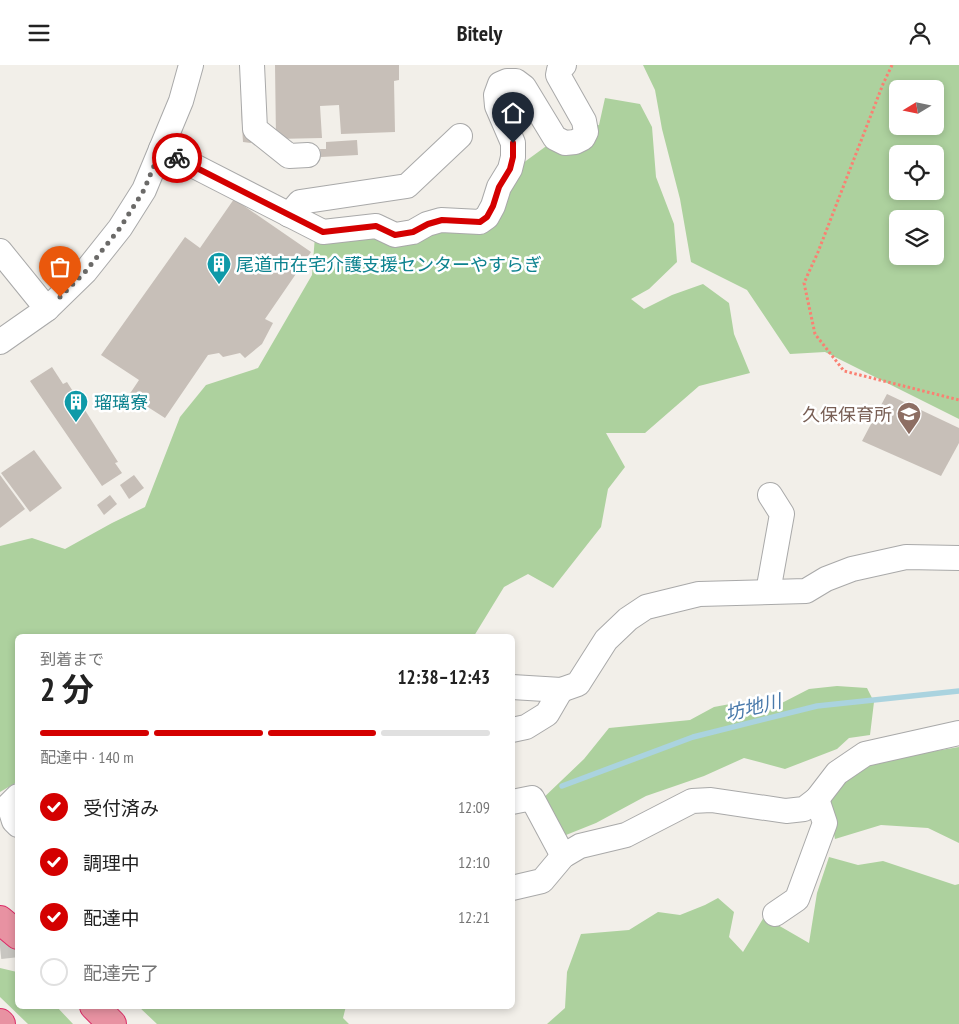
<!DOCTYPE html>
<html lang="ja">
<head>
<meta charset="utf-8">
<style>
	body { margin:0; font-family:"PT Sans Narrow","Noto Sans JP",sans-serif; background:#f2f2f2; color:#222; height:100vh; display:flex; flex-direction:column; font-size:19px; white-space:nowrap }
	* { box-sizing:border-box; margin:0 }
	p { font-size:16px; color:#767676 }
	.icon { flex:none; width:28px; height:28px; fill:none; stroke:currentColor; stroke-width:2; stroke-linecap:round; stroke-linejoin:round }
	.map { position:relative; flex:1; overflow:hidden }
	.panel { position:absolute; left:15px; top:569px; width:500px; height:375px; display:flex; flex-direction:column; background:#fff; border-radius:8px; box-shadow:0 2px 8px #0003 }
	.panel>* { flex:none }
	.needle { width:32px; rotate:260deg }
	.fabs { position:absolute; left:889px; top:15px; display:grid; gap:10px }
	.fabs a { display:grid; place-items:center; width:55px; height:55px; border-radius:8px; background:#fff; box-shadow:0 2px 8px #0003; font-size:25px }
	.pin { position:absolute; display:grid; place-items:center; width:42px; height:42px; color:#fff; margin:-51px -21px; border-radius:50% 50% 50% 0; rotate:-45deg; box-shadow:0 0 5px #0007 }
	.pin .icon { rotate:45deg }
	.courier { position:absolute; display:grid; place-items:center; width:50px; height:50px; margin:-25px; border:4px solid #d40000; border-radius:50%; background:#fff; color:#222; box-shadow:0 1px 6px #0007 }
	.overview em { font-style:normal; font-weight:700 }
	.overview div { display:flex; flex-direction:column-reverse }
	.overview { display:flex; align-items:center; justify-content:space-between; height:85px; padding:0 25px }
	h1 { font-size:32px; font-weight:700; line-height:38px }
	.bar { display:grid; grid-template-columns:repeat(4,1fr); gap:8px 5px; align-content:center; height:60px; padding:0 25px }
	.bar i { height:6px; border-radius:4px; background:#e0e0e0 }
	.bar .active { background:#d40000 }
	.bar p { grid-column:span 4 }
	ol { padding:0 25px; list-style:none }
	li { display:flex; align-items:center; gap:15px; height:55px }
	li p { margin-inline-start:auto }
	li .icon { padding:5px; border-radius:50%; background:#d40000; color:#fff; stroke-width:4 }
	li:last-child { color:#767676 }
	li i { width:28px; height:28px; border:2px solid #e0e0e0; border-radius:50% }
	header { display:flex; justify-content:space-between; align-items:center; height:65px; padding:0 25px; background:#fff; font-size:22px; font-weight:700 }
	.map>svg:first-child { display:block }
	.forest { fill:#add19e; fill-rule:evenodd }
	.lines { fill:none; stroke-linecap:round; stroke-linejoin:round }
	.stream { stroke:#aad3df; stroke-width:5.5 }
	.building { fill:#c7bfb8 }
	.minor-tunnel { stroke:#c8c6c1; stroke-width:24; stroke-dasharray:24 12; stroke-linecap:butt }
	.minor-casing { stroke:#a9a9a9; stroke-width:26 }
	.highway-casing { stroke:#dc2a67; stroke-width:30 }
	.path { stroke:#fa8072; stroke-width:3; stroke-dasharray:2.5 2.5; stroke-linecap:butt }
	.minor { stroke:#fff; stroke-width:24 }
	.highway { stroke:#e892a2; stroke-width:28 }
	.done { stroke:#6b6a68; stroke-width:5; stroke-dasharray:0 9 }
	.route { stroke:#d40000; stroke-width:6 }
	.labels { text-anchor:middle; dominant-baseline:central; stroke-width:5; stroke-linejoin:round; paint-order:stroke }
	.culture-label { font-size:18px; fill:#0d838f; stroke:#fff; text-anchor:start }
	.education-label { font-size:18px; fill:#785e54; stroke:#fff; text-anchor:end }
	.water-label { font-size:19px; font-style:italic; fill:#4a7aab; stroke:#fff }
</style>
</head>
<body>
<header><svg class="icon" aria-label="menu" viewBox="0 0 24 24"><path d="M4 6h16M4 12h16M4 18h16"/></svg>Bitely<svg class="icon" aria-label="person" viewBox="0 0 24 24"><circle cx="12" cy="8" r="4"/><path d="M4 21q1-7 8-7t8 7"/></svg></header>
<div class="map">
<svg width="959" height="959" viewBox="0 0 959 959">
	<rect width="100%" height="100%" fill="#f2efe9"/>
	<!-- forest -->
	<g class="forest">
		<path d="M643,0H959V354L825,287L790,289L747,225L691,197L680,134L662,64L655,25ZM898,24H935V61H898ZM898,89H935V126H898ZM898,154H935V191H898Z"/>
		<path d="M605,33L640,39L652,62L656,112L674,159L677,197L649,224L631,234L644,244L672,230L703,219L729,238L734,269L750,308L699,321L645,368H606L625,402L608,424L601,462L553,523L528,509L504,522L474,571H18L17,717L0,727V481L32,473L65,484L112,458L145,442L180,352L206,320L258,303L312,210L315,171L477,156L508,109L545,82L576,64L599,60Z"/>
		<path d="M837,621L867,623L874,637L870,670L849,673L837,684L785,704L744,693L704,711L646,731L596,758L566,770L539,737L584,694L609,663L690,655L714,642L762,633L774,642L809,624Z"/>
		<path d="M959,682V778L928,763L881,760L835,774L828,741L837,717L870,697Z"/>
		<path d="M829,792L858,800L883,796L955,820L959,819V959H547L565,943L567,907L581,869L629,865L658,847L680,850L705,840L718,833L734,847L729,872L743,887L764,852L809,878L817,828Z"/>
		<path d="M0,903L17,907L18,941H56L73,959H28L0,932Z"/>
		<path d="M138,941H346L343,953L349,959H157Z"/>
	</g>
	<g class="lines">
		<!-- stream -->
		<path class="stream" d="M562,721L693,672L817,641L959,626"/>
	</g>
	<!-- building -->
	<g class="building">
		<path d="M275,0H399V15L394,16L395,67L341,69L339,40L320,41L322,73L276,74Z"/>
		<path d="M248,43L251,78L243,77L241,44Z"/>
		<path d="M357,75L358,90L321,92L320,84H326V77Z"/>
		<path d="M234,134L311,187L265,254L273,258L262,279L245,293L240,288L223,292L219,288L208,290L165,353L129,330L139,315L101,290L185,172L200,183Z"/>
		<path d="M52,302L63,319L67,317L118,397L115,398L122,408L102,421L30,316Z"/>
		<path d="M887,329L959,363V378L941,411L862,376Z"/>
		<path d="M34,385L62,423L30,447L1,408Z"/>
		<path d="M0,410L25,444L0,463Z"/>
		<path d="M134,410L144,423L129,434L120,420Z"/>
		<path d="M110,430L117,439L104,450L97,440Z"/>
	</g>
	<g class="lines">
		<!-- minor-tunnel -->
		<path class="minor-tunnel" d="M0,882L18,880"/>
		<defs>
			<g id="minor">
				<path d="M252,0L255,64L289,91L308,90"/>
				<path d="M161,84L323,167L376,161L395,170L413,167L427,159L441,155L480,157L487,152L493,141L499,122L510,104L513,92V78L497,41L496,30L500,19L507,16H516L524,22L555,73L565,78L575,77L583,73L586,67L584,56L558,10L559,5L564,0"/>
				<path d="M289,150L300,137L407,121L460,71"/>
				<path d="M0,186L47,244"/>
				<path d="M0,277L47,244L85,207L120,163L144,125L181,36L191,0"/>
				<path d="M768,527L782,449L770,430"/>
				<path d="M512,622L561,625L578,619L606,575L628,554L646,542L699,529L806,526L826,514L852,504L906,492L959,493"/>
				<path d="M512,665L526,662L547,649L561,625"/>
				<path d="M18,731L9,740L14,756L18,760"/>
				<path d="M512,737L532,733L563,791"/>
				<path d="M512,823L542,816L563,791L580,781L626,770L692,736L711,735L786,746L804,744L817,734L837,708L865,689L959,668"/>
				<path d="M775,849L797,834L825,758L817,734"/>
			</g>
			<g id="highway">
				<path d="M0,855L18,870"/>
				<path d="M94,941L112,959"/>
				<path d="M0,958L1,959"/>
			</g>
		</defs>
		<!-- minor casing -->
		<use href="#minor" class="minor-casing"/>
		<!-- highway casing -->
		<use href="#highway" class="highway-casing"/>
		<!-- path -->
		<path class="path" d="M892,0L883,19L818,187L804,218L815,269L844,306L959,335"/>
		<!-- minor -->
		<use href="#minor" class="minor"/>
		<!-- highway -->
		<use href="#highway" class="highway"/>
	</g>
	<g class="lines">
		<!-- done -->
		<path class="done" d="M60,232L85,207L120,163L144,125L161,84L177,93"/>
		<!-- route -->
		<path class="route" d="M177,93L323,167L376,161L395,170L413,167L428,159L442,155L480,157L487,152L493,141L499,122L510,104L513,92V78"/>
	</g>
	<!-- icons -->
	<defs>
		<symbol id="building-pin" viewBox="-11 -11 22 30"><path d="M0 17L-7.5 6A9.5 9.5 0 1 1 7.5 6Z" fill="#0f9aa8" stroke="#fff"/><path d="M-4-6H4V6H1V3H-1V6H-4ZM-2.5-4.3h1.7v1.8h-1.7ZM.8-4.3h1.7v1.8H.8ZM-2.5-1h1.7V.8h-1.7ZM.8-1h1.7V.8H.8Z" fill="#fff"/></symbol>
		<symbol id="school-pin" viewBox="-11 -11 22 30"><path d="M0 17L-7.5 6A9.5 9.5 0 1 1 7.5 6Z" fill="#8d6e63" stroke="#fff"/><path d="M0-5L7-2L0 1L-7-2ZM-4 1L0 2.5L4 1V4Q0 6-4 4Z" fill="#fff"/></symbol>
	</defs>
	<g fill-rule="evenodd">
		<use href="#building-pin" x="205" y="185" width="28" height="38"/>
		<use href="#building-pin" x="62" y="323" width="28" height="38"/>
		<use href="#school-pin" x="895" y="335" width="28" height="38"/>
	</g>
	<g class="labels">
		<!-- culture labels -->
		<g class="culture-label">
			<text x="236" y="199">尾道市在宅介護支援センターやすらぎ</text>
			<text x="94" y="337">瑠璃寮</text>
		</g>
		<!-- education labels -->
		<g class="education-label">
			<text x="892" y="349">久保保育所</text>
		</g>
		<!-- water labels -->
		<g class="water-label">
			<text transform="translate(753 642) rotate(-14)">坊地川</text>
		</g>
	</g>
</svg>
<div class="fabs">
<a><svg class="needle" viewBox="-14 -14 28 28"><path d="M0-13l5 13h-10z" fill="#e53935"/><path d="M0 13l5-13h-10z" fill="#767676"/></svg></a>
<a><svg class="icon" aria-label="locate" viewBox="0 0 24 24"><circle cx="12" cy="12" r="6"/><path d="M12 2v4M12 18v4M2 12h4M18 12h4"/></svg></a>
<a><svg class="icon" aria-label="layers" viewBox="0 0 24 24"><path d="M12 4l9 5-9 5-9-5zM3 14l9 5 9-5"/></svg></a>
</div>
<div class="pin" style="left:60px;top:232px;background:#ea580c"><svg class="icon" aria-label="bag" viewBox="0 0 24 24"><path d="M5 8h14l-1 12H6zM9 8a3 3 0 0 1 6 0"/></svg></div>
<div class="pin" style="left:513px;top:78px;background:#1f2937"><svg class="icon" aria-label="home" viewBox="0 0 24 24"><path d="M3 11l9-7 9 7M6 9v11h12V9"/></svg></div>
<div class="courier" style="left:177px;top:93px"><svg class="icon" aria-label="bike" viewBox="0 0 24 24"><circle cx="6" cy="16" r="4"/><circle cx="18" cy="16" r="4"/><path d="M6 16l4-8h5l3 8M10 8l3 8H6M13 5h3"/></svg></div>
<section class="panel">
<div class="overview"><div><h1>2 分</h1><p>到着まで</p></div><em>12:38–12:43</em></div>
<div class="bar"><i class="active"></i><i class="active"></i><i class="active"></i><i></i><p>配達中 · 140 m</p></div>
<ol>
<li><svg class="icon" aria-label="check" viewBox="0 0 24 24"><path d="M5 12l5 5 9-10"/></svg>受付済み<p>12:09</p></li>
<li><svg class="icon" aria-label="check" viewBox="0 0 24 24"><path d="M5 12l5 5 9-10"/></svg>調理中<p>12:10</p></li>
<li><svg class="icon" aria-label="check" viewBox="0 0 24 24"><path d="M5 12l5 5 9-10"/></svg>配達中<p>12:21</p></li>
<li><i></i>配達完了</li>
</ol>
</section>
</div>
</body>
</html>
